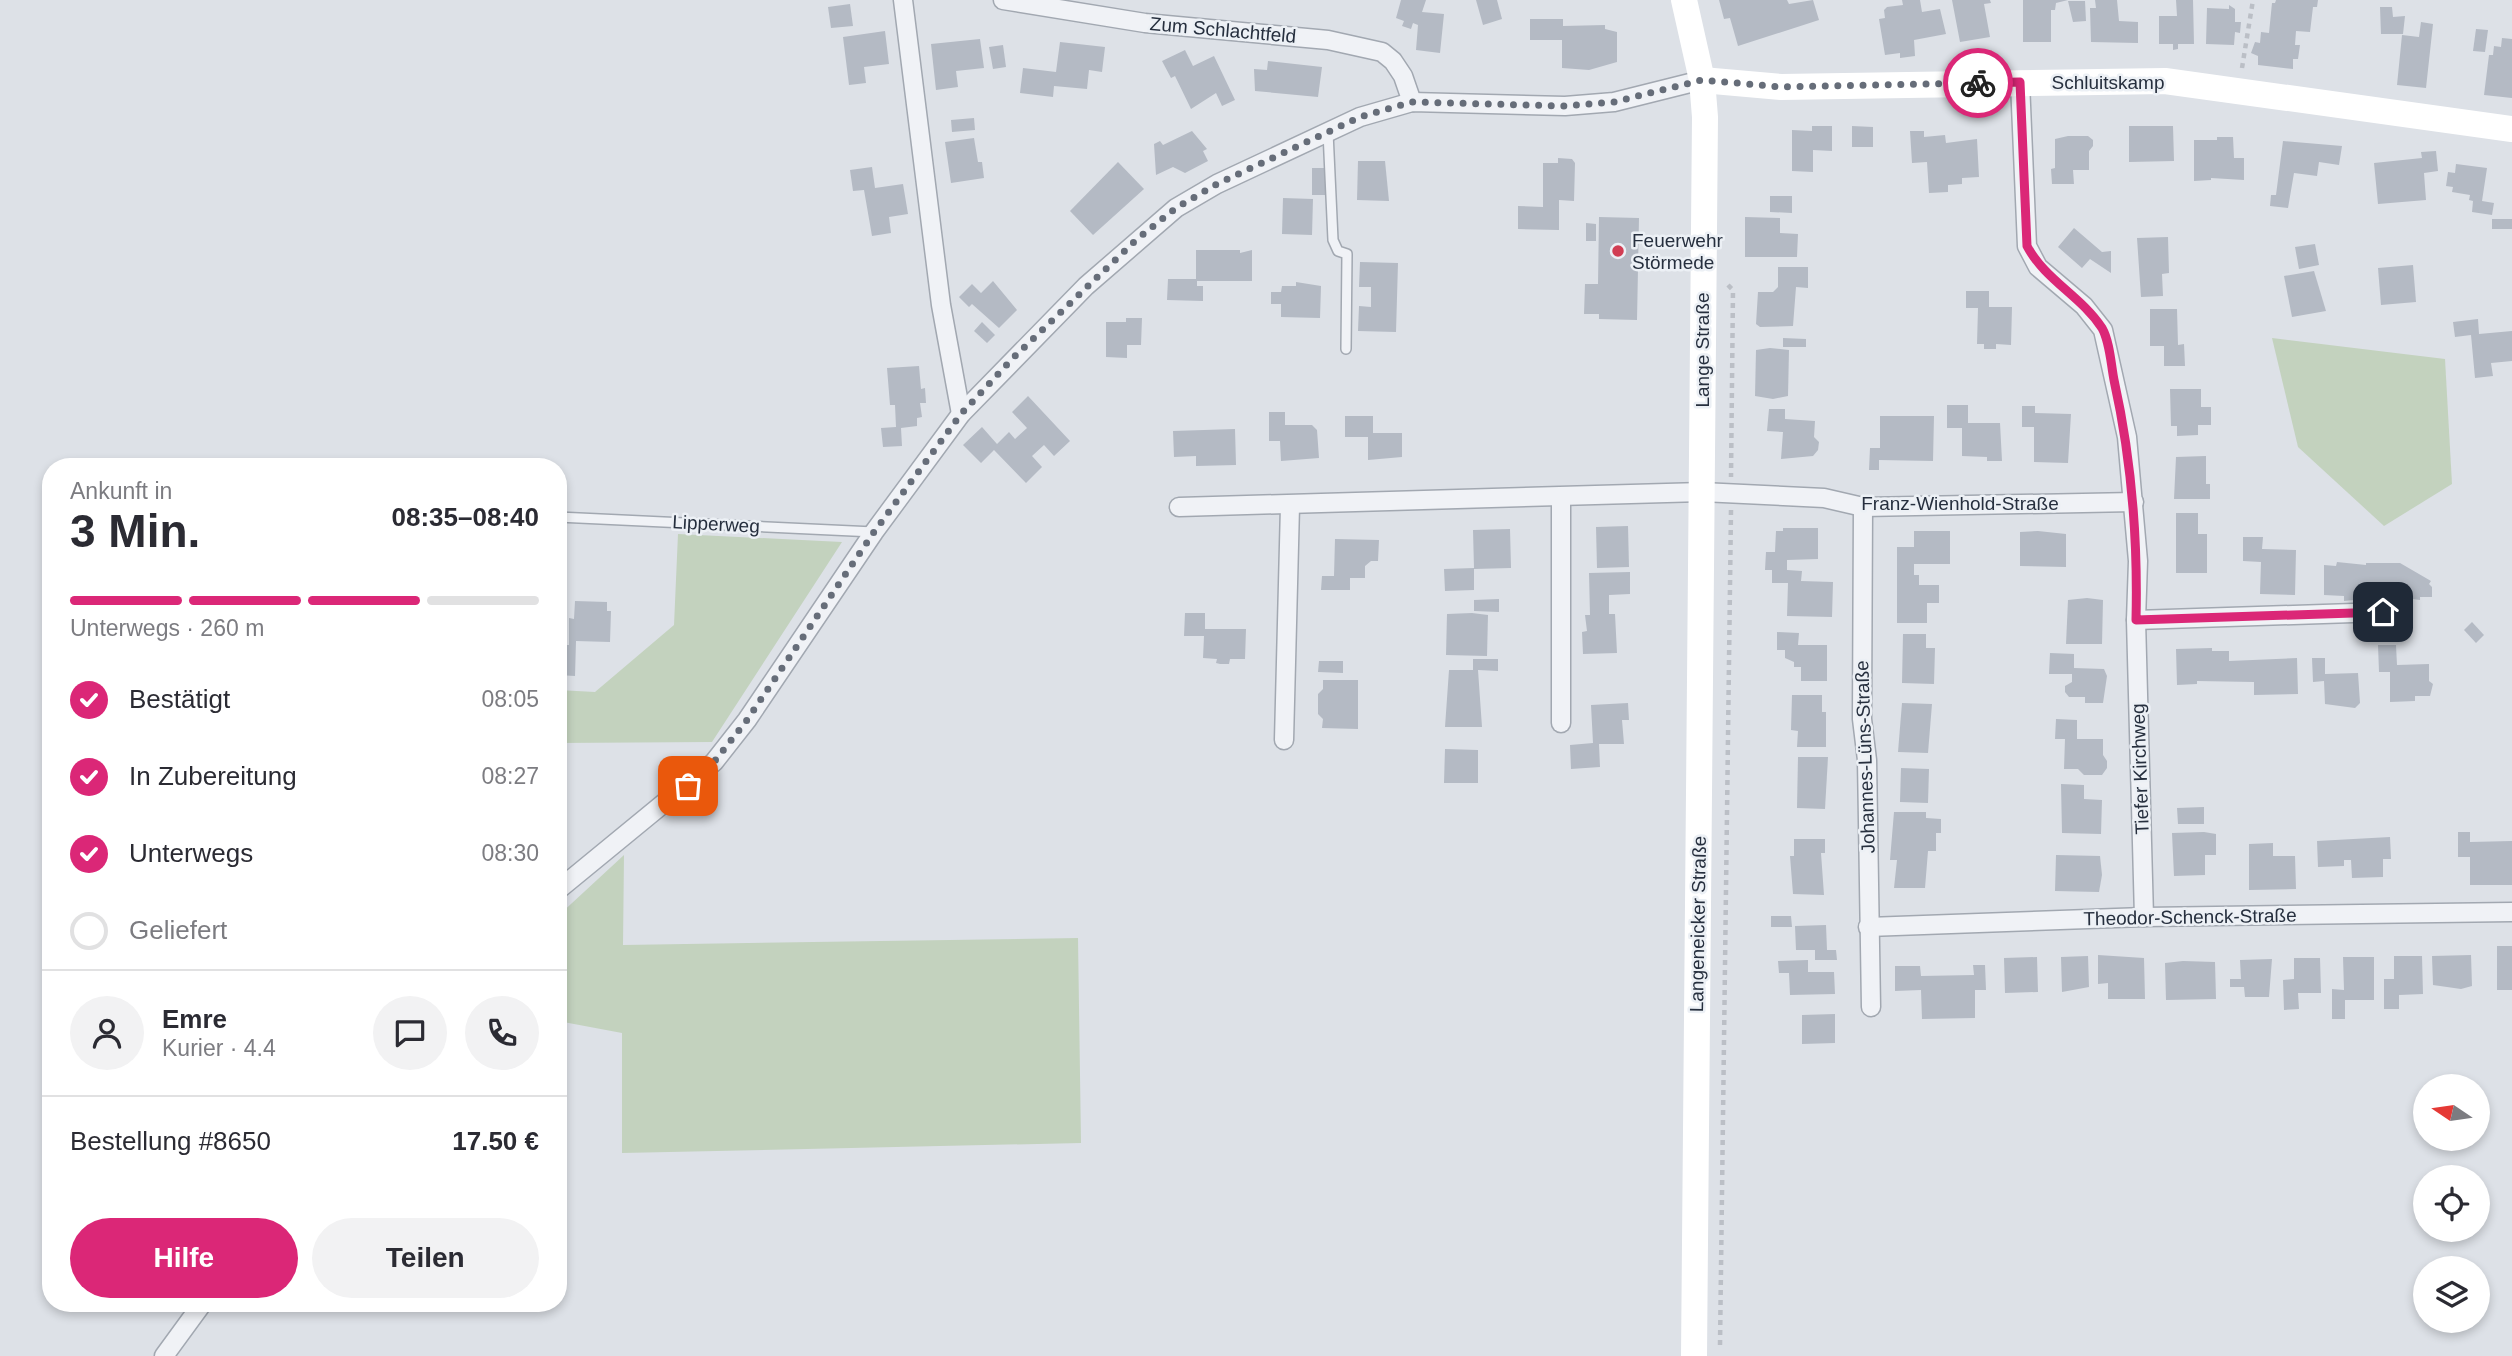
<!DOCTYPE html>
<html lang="de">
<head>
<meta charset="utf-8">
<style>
	body { margin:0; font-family:Helvetica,sans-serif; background:#f2f2f3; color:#2b2b33; height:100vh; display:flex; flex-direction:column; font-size:26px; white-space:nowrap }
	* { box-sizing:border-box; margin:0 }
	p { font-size:23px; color:#7c7c81 }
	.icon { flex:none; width:38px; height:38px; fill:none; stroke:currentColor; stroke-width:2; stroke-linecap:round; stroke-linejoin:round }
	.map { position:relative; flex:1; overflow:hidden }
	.drawer { position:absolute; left:42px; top:458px; width:525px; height:854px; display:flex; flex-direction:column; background:#fff; border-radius:28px; box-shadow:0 4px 10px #0003 }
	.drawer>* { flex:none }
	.needle { width:46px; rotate:283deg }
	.tools { position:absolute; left:2413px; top:1074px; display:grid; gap:14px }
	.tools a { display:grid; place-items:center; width:77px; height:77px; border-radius:50%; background:#fff; box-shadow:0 4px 10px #0003; font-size:35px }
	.pin { position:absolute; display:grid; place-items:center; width:60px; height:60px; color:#fff; margin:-30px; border-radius:14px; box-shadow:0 4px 10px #0006 }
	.courier { position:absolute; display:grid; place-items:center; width:70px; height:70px; margin:-35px; border:5px solid #db2777; border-radius:50%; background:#fff; color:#222; box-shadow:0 2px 9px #0007 }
	.headline em { font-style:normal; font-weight:700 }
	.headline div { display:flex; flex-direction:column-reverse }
	.headline { display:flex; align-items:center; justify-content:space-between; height:119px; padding:0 28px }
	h1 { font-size:46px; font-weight:700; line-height:52px }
	.bar { display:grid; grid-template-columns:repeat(4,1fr); gap:10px 7px; align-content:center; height:84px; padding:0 28px }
	.bar i { height:9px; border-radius:5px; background:#e1e1e2 }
	.bar .active { background:#db2777 }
	.bar p { grid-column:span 4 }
	.line { display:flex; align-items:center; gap:18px; padding:0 28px; border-top:2px solid #e1e1e2 }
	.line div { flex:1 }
	.round { display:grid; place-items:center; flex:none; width:74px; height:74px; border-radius:37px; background:#f2f2f3 }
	ol { padding:0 28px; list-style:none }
	li { display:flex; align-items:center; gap:21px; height:77px }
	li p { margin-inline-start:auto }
	li .icon { padding:7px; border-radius:50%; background:#db2777; color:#fff; stroke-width:4 }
	li:last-child { color:#7c7c81 }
	li i { width:38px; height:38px; border:4px solid #e1e1e2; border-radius:50% }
	.action { display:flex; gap:14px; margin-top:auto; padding:14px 28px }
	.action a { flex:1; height:80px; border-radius:42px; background:#db2777; color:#fff; font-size:28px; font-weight:700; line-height:80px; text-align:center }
	.action a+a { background:#f2f2f3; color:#2b2b33 }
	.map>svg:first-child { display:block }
	.green { fill:#c3d2be }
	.building { fill:#b4bac4 }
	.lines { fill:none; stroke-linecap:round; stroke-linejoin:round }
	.service-casing { stroke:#a2a8b1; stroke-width:12 }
	.minor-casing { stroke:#a2a8b1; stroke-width:21 }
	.path { stroke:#bbbfc6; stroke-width:4.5; stroke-dasharray:5 5; stroke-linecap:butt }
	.service { stroke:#f0f2f6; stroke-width:9 }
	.minor { stroke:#f0f2f6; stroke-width:18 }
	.secondary { stroke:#fff; stroke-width:26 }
	.done { stroke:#666d79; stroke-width:7; stroke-dasharray:0 12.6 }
	.route { stroke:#db2777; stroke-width:9 }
	.poi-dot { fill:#d13d53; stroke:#ecf0f5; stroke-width:2.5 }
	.labels { text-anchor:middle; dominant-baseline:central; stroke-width:5; stroke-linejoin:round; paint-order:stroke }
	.street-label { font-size:19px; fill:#262f3e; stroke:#ecf0f5 }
	.poi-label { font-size:19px; fill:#262f3e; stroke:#ecf0f5; text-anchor:start }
</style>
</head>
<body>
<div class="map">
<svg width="2512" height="1356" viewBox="0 0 2512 1356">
	<rect width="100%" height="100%" fill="#dde1e7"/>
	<!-- green -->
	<g class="green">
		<path d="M2272,338L2445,359L2452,484L2384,526L2298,447Z"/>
		<path d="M678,534L842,542L712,742L558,743V690L595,692L674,625Z"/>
		<path d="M624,855L623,945L1078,938L1081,1143L622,1153V1033L558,1021V916Z"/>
	</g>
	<!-- building -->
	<g class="building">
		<path d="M1401,0H1426L1422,12L1444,14L1440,53L1416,50L1418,25L1413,23L1411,29L1402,26L1404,21L1396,18Z"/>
		<path d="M1476,0H1497L1502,19L1483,25Z"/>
		<path d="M1719,0H1787L1789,4L1813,0L1819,20L1738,46L1730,18L1724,19Z"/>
		<path d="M1902,0H1920L1922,12L1940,9L1946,34L1914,40L1915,56L1900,58V53L1885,55L1879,19L1885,18L1884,10L1887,7L1903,5Z"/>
		<path d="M1952,0H1990L1991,3L1984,4L1990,37L1960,42Z"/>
		<path d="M2023,0H2068L2056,3L2055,10H2051V42H2023Z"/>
		<path d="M2095,0H2117L2119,21L2138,22V43L2091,42L2090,8H2096Z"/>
		<path d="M2176,0H2193L2194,44H2178V49L2173,50V44H2159V16H2177Z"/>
		<path d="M2276,0H2318L2317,7H2313L2310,32L2296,31L2295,45H2300L2298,59H2293V69L2258,65V56L2251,53L2255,42L2260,43L2261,32L2269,33L2272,3H2275Z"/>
		<path d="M2068,1H2085L2086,21L2073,22Z"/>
		<path d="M850,4L853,26L831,28L828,7Z"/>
		<path d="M2229,5L2235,9V22H2241L2240,33L2235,32L2234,45L2206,44L2207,8L2229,9Z"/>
		<path d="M2380,7H2392L2393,17L2405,16L2403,34H2381Z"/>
		<path d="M1530,19H1563V26L1605,25V29L1617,32V62L1589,70L1562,68V40H1530Z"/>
		<path d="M2421,22L2433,24L2426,88L2397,85L2402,35L2419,37Z"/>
		<path d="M2476,29L2488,30L2485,52L2473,51Z"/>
		<path d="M885,31L889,64L864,67L866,83L849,85L843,37Z"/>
		<path d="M2502,38L2512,39V98L2484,95L2489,55H2493L2494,46L2501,47Z"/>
		<path d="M980,39L984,68L956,71L958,87L936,90L931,44Z"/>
		<path d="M1060,42L1105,47L1102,72L1089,70L1087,89L1054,86L1053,97L1020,93L1023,68L1056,72Z"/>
		<path d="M1003,45L1006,67L993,69L989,47Z"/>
		<path d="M1185,50L1193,66L1214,56L1235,100L1222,106L1216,93L1191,109L1175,76L1171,78L1162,61Z"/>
		<path d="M1268,61L1322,67L1318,97L1255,91L1254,69L1267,70Z"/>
		<path d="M974,118L975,130L952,132L951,120Z"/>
		<path d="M1812,126H1832V151L1813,150V172L1792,171V130L1812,131Z"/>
		<path d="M1852,126L1873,127V147H1852Z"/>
		<path d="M2129,126H2173L2174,161L2129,162Z"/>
		<path d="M1192,131L1207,149L1203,151L1208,161L1185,173L1173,167L1156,175L1154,144L1160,141L1163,145Z"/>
		<path d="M1910,131H1924V137L1945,135L1946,143L1977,139L1979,177L1962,178V184L1948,185V192L1929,193L1927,162L1912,163Z"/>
		<path d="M2068,136H2088L2093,140V146L2089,151V170H2073L2074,184H2052L2051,169L2055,168V139Z"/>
		<path d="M2217,137H2233L2234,158H2244V180L2211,178V180L2194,181V140H2217Z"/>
		<path d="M974,138L978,162H982L984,178L951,183L945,142Z"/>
		<path d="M2283,141L2342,146L2339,165L2319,162L2317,176L2294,173L2288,208L2270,206L2271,195H2276Z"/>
		<path d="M2436,151L2438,171L2424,173L2426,200L2378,204L2374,163L2422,158L2421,152Z"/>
		<path d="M1558,158L1572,159L1575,163L1574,201L1559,200V230L1518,229V206L1543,207V163H1558Z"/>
		<path d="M1358,161H1385L1389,201L1357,200Z"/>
		<path d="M1118,162L1144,189L1093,235L1070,211Z"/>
		<path d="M2456,164L2487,168L2482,201L2494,203L2492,215L2472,212L2473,201L2469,200L2470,195L2452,192L2453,187L2446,186L2448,172L2455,173Z"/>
		<path d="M872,167L875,188L903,184L908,214L889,217L891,233L872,236L864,190L853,191L850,170Z"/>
		<rect x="1312" y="168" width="13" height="27"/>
		<path d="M1770,196H1792V213L1770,212Z"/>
		<path d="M1283,198L1313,199L1312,235L1282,234Z"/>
		<path d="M1599,217L1639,218L1637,320L1599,319V314H1584L1585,284H1598Z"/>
		<path d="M1745,217L1780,218V233L1798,234L1797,257H1745Z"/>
		<rect x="2492" y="219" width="20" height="10"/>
		<path d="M1586,223L1596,224V241H1586Z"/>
		<path d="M2074,228L2102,252L2111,251V273L2090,259L2082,268L2058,247Z"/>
		<path d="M2168,237L2169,273L2162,274L2163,296L2141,297L2137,238Z"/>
		<path d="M2315,244L2319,265L2299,269L2295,247Z"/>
		<path d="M1196,250H1240V253L1252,250V281H1197V286H1203V301L1167,300L1168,279H1196Z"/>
		<path d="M1360,262L1398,263L1396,332L1358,331L1359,306L1371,307V287H1359Z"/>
		<path d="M2413,265L2416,302L2381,305L2378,268Z"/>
		<path d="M1778,267H1808V288L1796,287L1793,326L1760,327L1756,324L1758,292H1773L1778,287Z"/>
		<path d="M2314,271L2326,311L2292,317L2284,276Z"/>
		<path d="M993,281L1017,310L999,328L972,304L969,307L959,297L972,284L981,293Z"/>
		<path d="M1296,282L1321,286L1320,318L1281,317V304H1271V292H1281L1282,286H1296Z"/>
		<path d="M1966,291H1989V307H2012L2011,345L1996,344V349H1984V344H1977L1978,308H1966Z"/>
		<path d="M2150,309H2177L2178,345L2184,344L2185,366H2164V346H2150Z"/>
		<path d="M1126,318H1142L1141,345H1127V358L1106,357V322H1126Z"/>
		<path d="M2478,319L2479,334L2512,331V361L2491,363L2493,376L2475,378L2471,335L2455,337L2453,322Z"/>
		<path d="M982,322L995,335L987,343L974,331Z"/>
		<path d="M1783,338L1806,339V347H1783Z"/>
		<path d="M1770,348L1789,350L1788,396L1773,399L1755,396L1756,350Z"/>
		<path d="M919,366L921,389L925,388L926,403H920L922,417L917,418V426L901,428L902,446L883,447L881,428L896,427L895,405H890L887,368Z"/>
		<path d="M2170,389H2201V407H2211V425H2198V435L2177,436V426H2171Z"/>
		<path d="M1028,396L1070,441L1054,456L1044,445L1032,456L1042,467L1026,483L994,450L981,463L963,445L982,427L997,444L1009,432L1015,439L1027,428L1012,412Z"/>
		<path d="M1947,405H1968V423H2000L2002,461H1987V457L1962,456V428H1947Z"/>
		<path d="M2022,406H2035V413L2071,414L2068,463L2034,462V427H2022Z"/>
		<path d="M1769,409H1785V419L1815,421L1814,437L1819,442L1818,450L1813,456L1781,459L1783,432L1767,431Z"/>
		<path d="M1269,412H1285V425H1312L1317,430L1319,458L1281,461L1280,441H1269Z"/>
		<path d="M1345,416H1373V433H1402V457L1368,460V437H1345Z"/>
		<path d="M1880,416H1934L1933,461L1879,460V470H1869L1870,448H1880Z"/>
		<path d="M1235,429L1236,465L1196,466V456L1174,457L1173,431Z"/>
		<path d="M2206,456V484H2210V499H2174L2176,457Z"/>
		<path d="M2176,513H2198V534H2207V573H2176Z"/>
		<path d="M1628,526L1629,567L1597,568L1596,527Z"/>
		<path d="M1783,528H1818V559L1787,560V570L1802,571L1801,581L1833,582L1832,617L1787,616L1788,583H1772V570H1765L1766,552H1775L1776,531H1783Z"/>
		<path d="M1510,529L1511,568L1474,569V590L1445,591L1444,569L1474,568L1473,530Z"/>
		<path d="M1914,531H1950V564H1914V575H1919V585H1939V603H1927V623H1897V547H1914Z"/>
		<path d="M2038,531L2066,534V567L2020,566V532Z"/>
		<path d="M2243,537H2263L2262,549L2296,550L2295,595L2260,594L2261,562L2243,561Z"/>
		<path d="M1335,539L1379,540L1378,561H1371L1365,566V578H1350V590H1321L1322,576H1334Z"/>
		<path d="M2337,562L2366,565V563H2400L2431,581L2429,584L2432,587V597H2420V600L2390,596L2389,601H2380L2374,596H2359L2354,600L2344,601V596L2324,595V565L2336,566Z"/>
		<path d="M1630,572V594L1609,595V614H1615L1617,653L1583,654L1582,632L1587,631L1585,615H1590L1589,573Z"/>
		<path d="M2087,598L2103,600L2102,644H2066L2068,600Z"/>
		<path d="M1499,599V612L1474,611V600Z"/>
		<path d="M575,601L607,602V611H611L610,642L576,641L575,676L558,675V645H569V618L574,619Z"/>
		<path d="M1185,613H1205V629H1246L1245,659H1230L1229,664H1220L1216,663L1217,659L1203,658L1204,636H1184Z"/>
		<path d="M1472,613L1488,615L1487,656L1446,655L1447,614Z"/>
		<path d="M2472,622L2484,635L2476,643L2464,630Z"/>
		<path d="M1777,632L1799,633L1798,645H1827V681H1801V667H1794V662L1785,658V650H1777Z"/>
		<path d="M1903,634H1926V648H1935L1934,684L1902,683Z"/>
		<path d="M2378,645H2396L2397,665L2429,664V681L2433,684L2430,696H2415V701L2390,702V672H2379Z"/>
		<path d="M2212,648V651H2229V661L2297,658L2298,694L2254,695V682L2197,681V684L2177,685L2176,649Z"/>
		<path d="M2050,653L2074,654V668L2104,669L2107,676L2103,703H2085V697H2069L2065,692V686L2072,682V674H2049Z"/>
		<path d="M2312,658H2325V674L2358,673L2360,703L2355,708L2325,704L2324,681L2313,682Z"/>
		<path d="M1473,659H1498V671L1478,670L1482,727H1445L1449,670H1473Z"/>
		<path d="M1319,661H1343V673L1318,672Z"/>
		<path d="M1323,680H1358V729L1322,728L1323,719L1318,714V694L1323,689Z"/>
		<path d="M1792,695H1822V712H1826V747H1797L1798,731L1791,730Z"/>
		<path d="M1628,703L1629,720H1622L1624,744H1599L1600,767L1571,769L1570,745L1593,743L1591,705Z"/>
		<path d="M1902,703L1932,704L1928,753L1898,752Z"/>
		<path d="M2056,719L2077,720V739H2103V755L2107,761V768L2102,775H2084L2078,769H2064L2065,739H2055Z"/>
		<path d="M1445,749L1478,750V783H1444Z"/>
		<path d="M1798,757H1828L1825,809L1797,808Z"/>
		<path d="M1901,768L1929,769L1928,803L1900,802Z"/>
		<path d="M2061,784L2084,785V799L2102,800L2101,834L2062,833Z"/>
		<path d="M2204,807V824H2178L2177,808Z"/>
		<path d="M1894,812H1926V818L1941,819V833H1936V851H1928L1925,888H1894L1897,860H1890Z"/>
		<path d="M2204,832L2216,834V855H2205V875L2174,876L2172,833Z"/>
		<path d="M2458,832H2470V842L2512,841V885H2470V857H2458Z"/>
		<path d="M2390,837L2391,859H2383V877L2352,878L2351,860H2344V866L2318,867L2317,841Z"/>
		<path d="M1794,839H1825V853H1821L1824,895L1793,894L1790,856H1794Z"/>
		<path d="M2273,843V856H2295L2296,889L2249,890V844Z"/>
		<path d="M2056,855L2100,856L2102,875L2099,892L2055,891Z"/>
		<path d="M1771,916H1791L1792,927H1771Z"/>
		<path d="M1826,925L1827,950H1836L1837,960H1815V950H1796L1795,926Z"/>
		<rect x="2497" y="946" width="15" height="44"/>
		<path d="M2098,955L2144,958L2145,999H2108V983L2098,984Z"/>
		<path d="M2471,955L2472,986L2461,989L2433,985L2432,956Z"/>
		<path d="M2088,956L2089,987L2062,992L2061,957Z"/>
		<path d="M2394,956H2422L2423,994L2399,995V1009H2384V979H2394Z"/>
		<path d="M2037,957L2038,992L2005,993L2004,958Z"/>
		<path d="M2343,957H2374V1000H2345V1019H2332V989L2344,990Z"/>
		<path d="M2294,958H2320L2321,993H2298L2299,1009L2284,1010L2283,980L2294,979Z"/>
		<path d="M2272,959L2269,997H2245L2244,987H2230V979H2241L2240,960Z"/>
		<path d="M1808,960V972H1834L1835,994L1790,995L1789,973H1779L1778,961Z"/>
		<path d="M2183,961L2215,962L2216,999L2166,1000L2165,963Z"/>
		<path d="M1973,965H1985L1986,990H1975V1018L1922,1019L1921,990L1895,991V966H1920L1921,976L1974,975Z"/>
		<path d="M1835,1014V1043L1802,1044V1015Z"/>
	</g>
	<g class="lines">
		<defs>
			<g id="service">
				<path d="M1328,132L1333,240L1338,251L1347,254L1346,349"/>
				<path d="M558,517L874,532"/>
			</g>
			<g id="minor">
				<path d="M903,0L941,305L961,414"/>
				<path d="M1003,0L1145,23L1328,40L1382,52L1393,61L1403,76L1412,102"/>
				<path d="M2020,82L2027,246L2038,267L2084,306L2103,330L2127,437L2138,561L2136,620L2144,917"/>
				<path d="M1561,497V723"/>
				<path d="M1179,507L1702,492L1824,498L1863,507L2134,502"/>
				<path d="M1863,507L1862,719L1867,760L1871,1007"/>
				<path d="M2136,620L2383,612"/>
				<path d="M1284,740L1290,506"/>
				<path d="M558,890L714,762L747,720L874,532L961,414L1086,286L1176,208L1217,184L1360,117L1412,102L1565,106L1614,102L1702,80"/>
				<path d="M1868,927L2144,917L2512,912"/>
				<path d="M164,1356L202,1304"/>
			</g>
		</defs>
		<!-- service casing -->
		<use href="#service" class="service-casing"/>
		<!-- minor casing -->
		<use href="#minor" class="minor-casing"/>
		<!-- path -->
		<g class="path">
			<path d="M2242,68L2253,0"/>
			<path d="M1728,285L1733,290L1731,477"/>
			<path d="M1720,1345L1731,510"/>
		</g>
		<!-- service -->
		<use href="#service" class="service"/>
		<!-- minor -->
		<use href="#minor" class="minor"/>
		<!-- secondary -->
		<g class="secondary">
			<path d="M1684,0L1702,80L1705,117L1694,1356"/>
			<path d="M1702,80L1781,87L2165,81L2512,129"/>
		</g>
	</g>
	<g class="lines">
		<!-- done -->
		<path class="done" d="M688,786L714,762L747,720L874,532L961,414L1012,359L1136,240L1176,208L1217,184L1360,117L1412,102L1565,106L1614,102L1702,80L1781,87L1978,83"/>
		<!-- route -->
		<path class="route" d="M1978,83L2020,82L2027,246C2045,280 2081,296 2102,328C2110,342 2111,365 2114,380C2132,461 2138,538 2136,620L2383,612"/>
	</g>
	<!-- markers -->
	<circle class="poi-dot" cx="1618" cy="251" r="7"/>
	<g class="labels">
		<!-- street labels -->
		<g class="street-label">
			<text transform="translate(1223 30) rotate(5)">Zum Schlachtfeld</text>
			<text x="2108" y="82">Schluitskamp</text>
			<text transform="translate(1702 350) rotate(-90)">Lange Straße</text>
			<text x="1960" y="503">Franz-Wienhold-Straße</text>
			<text transform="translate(716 524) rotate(3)">Lipperweg</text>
			<text transform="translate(1865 757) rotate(-92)">Johannes-Lüns-Straße</text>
			<text transform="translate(2140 769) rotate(-92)">Tiefer Kirchweg</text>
			<text transform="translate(2190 917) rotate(-1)">Theodor-Schenck-Straße</text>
			<text transform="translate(1698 924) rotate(-89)">Langeneicker Straße</text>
		</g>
		<!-- poi labels -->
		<g class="poi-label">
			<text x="1632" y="240">Feuerwehr<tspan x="1632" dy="22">Störmede</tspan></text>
		</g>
	</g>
</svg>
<div class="tools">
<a><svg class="needle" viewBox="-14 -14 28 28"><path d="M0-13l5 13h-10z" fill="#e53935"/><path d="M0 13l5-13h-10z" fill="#7c7c81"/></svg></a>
<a><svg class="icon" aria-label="locate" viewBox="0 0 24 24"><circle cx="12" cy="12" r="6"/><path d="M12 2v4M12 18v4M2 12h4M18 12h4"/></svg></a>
<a><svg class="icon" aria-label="layers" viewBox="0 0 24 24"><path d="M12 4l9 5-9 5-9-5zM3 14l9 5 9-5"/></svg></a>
</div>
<div class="pin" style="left:688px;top:786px;background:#ea580c"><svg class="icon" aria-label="bag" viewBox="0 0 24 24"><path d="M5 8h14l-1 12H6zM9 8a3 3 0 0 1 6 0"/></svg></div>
<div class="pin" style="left:2383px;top:612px;background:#1f2937"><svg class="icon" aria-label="home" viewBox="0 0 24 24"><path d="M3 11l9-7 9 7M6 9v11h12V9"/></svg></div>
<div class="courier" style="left:1978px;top:83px"><svg class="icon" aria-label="bike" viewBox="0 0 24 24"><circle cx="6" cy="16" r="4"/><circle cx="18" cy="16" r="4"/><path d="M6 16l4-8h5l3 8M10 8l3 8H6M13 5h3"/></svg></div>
<section class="drawer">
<div class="headline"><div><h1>3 Min.</h1><p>Ankunft in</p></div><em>08:35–08:40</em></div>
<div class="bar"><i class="active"></i><i class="active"></i><i class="active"></i><i></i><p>Unterwegs · 260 m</p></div>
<ol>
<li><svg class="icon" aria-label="check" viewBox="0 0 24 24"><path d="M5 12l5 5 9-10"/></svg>Bestätigt<p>08:05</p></li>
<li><svg class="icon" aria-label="check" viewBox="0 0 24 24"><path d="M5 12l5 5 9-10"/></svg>In Zubereitung<p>08:27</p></li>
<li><svg class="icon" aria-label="check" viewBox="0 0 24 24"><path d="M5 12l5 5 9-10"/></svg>Unterwegs<p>08:30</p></li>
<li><i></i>Geliefert</li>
</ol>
<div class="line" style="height:126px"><a class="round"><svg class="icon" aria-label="person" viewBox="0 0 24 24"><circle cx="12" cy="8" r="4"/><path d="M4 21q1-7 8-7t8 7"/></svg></a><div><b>Emre</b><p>Kurier · 4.4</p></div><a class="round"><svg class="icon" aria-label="chat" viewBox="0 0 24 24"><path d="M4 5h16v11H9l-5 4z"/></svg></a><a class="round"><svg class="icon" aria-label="phone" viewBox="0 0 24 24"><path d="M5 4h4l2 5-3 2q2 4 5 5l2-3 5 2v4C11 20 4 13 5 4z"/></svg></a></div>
<div class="line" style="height:91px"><div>Bestellung #8650</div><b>17.50 €</b></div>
<div class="action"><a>Hilfe</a><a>Teilen</a></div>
</section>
</div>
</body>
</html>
